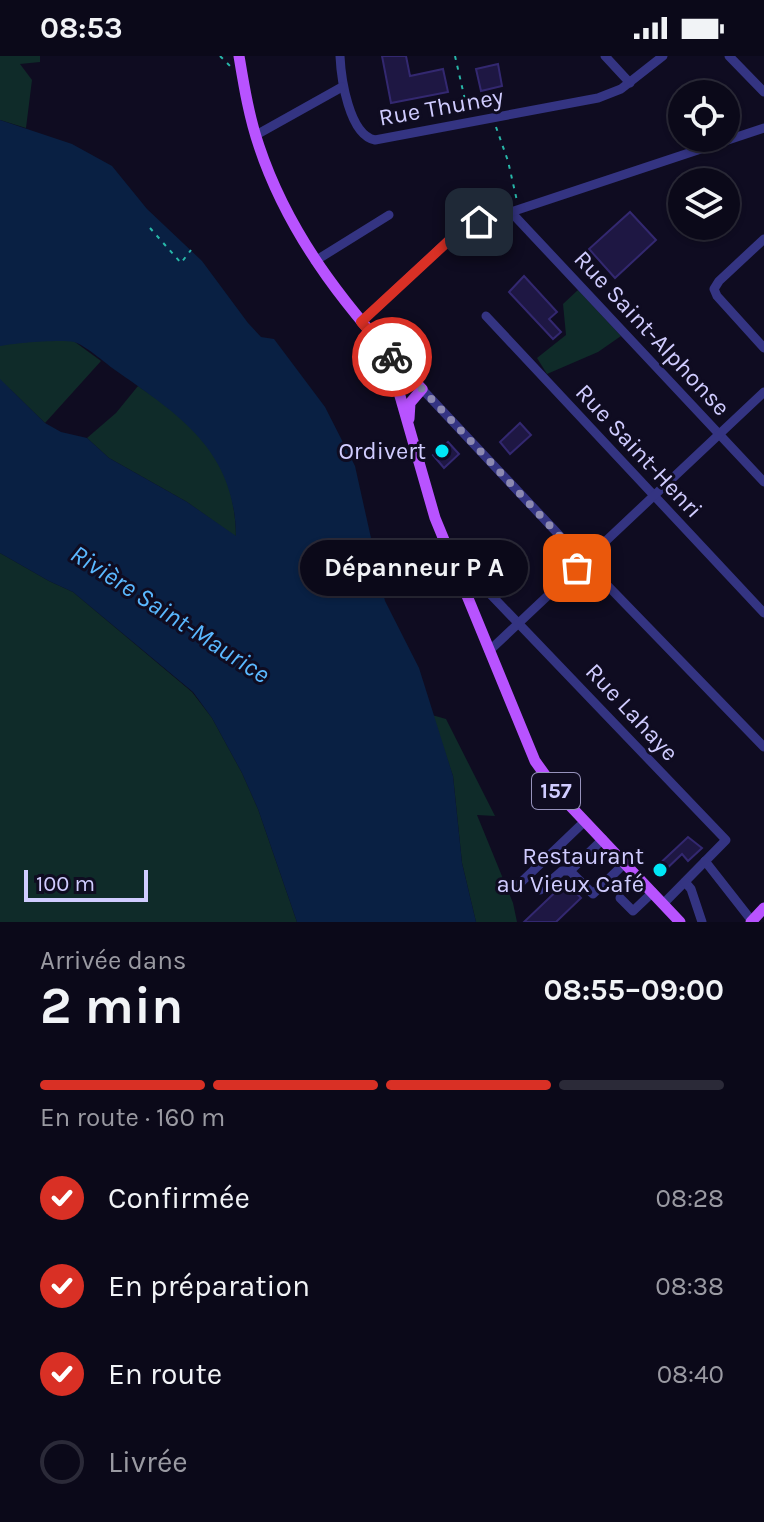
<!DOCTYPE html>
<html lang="fr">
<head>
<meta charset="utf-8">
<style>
	body { margin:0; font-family:Karla,sans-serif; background:#191726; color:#f1f3f6; height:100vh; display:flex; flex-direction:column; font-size:30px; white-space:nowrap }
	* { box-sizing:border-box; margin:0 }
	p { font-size:26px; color:#9a9aa2 }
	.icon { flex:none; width:44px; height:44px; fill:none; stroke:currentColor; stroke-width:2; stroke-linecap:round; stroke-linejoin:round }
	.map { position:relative; height:866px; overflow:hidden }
	.drawer { display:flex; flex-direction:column; background:#0b0919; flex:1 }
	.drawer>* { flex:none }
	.fabs { position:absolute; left:668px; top:24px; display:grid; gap:16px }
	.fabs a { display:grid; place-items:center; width:72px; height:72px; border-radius:50%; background:#0b0919; box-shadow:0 2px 6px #0004,0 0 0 2px #2b2a38; font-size:40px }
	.scale { position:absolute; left:24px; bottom:20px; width:124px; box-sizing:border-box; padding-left:8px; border:4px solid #d0ccff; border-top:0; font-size:22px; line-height:28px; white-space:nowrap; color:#d0ccff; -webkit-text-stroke:6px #0f0c21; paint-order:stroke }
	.pin { position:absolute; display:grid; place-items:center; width:68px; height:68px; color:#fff; margin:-34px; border-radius:16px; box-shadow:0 4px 12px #0006 }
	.courier { position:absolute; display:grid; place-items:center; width:80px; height:80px; margin:-40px; border:6px solid #d93025; border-radius:50%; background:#fff; color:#222; box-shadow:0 2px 10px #0007 }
	.bubble { position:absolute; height:56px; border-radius:28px; background:#0b0919; box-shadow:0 2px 6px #0004,0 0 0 2px #2b2a38; font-size:26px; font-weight:700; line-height:56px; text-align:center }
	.headline em { font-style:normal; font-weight:700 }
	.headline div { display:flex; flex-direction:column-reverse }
	.headline { display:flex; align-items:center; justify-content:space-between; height:136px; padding:0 40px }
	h1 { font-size:52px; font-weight:700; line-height:60px }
	.bar { display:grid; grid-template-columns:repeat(4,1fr); gap:12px 8px; align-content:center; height:96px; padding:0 40px }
	.bar i { height:10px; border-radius:6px; background:#2b2a38 }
	.bar .current { background:#d93025 }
	.bar p { grid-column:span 4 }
	ol { padding:0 40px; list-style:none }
	li { display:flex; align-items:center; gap:24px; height:88px }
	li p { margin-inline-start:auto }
	li .icon { padding:8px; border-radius:50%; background:#d93025; color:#fff; stroke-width:4 }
	li:last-child { color:#9a9aa2 }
	li i { width:44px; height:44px; border:4px solid #2b2a38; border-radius:50% }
	.status { display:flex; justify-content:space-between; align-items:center; height:56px; padding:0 40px; background:#0b0919; direction:ltr }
	.status svg { height:22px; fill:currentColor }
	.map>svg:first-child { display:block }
	.green { fill:#0f2b29 }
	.water { fill:#092043 }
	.building { fill:#1e1743; stroke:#332870; stroke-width:2 }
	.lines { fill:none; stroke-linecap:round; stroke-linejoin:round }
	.path { stroke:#28b7a9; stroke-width:2; stroke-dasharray:4 6; stroke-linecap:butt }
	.minor { stroke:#343482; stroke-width:9 }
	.major { stroke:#b853ff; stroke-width:11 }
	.done { stroke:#8c89b1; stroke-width:8; stroke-dasharray:0 14.4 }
	.route { stroke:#d93025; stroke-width:10 }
	.poi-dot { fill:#00e7f7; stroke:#0f0c21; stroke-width:3 }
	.labels { text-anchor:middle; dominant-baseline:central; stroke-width:6; stroke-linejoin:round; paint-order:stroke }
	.shield { fill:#0f0c21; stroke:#9692bc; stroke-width:2 }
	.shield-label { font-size:22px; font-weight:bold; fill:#d0ccff }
	.street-label { font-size:24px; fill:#d0ccff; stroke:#0f0c21 }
	.poi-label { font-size:24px; fill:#d0ccff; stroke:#0f0c21; text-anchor:end }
	.water-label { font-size:26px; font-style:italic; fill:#5ab8ff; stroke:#0f0c21 }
</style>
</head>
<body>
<div class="status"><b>08:53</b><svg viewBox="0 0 49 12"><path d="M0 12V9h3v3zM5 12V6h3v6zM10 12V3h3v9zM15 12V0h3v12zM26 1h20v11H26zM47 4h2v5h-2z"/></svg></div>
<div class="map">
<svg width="764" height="866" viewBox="0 0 764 866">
	<rect width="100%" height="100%" fill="#0f0c21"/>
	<!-- green -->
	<g class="green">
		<path d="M0,0H40V6L20,8L32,24L26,72L0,64Z"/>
		<path d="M0,204L75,286L101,305L45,367L10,333H0Z"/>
		<path d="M578,234L621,280L598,296L547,318L537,302L566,279L563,248Z"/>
		<path d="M138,330C162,346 204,377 217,402C230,425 236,456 236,481L187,446L109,402L87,382L116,357Z"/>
		<path d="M0,497L49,525L73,536L192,636L212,662L242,717L258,753L297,866H0Z"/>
		<path d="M432,659L446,663L495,760L477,759L513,847L517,866H476L462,807L453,720Z"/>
	</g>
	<!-- water -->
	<path class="water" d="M0,64L72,88L112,110L147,153L202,205L248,267L261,281L274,283L325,351L355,410L385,545L419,612L453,720L462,807L476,866H297L258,753L242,717L212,662L193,636L73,536L49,525L0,497V323L45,367L61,376L87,382L109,402L187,446L236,480C235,394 179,359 115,314C105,307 85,289 74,286C61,283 14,287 0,290Z"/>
	<!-- building -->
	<g class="building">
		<path d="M382,0H406L410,20L443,13L448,36L391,47Z"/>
		<path d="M498,8L502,30L481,35L476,13Z"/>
		<path d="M630,156L656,184L615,222L589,193Z"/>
		<path d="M524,220L557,256L549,263L561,276L553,283L509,236Z"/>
		<path d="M520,367L531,379L510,398L500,386Z"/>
		<path d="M448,386L459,398L444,412L433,399Z"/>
		<path d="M581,519L587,526L571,540L566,534Z"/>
		<path d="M688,781L702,792L688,805L682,798L661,818L655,812Z"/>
		<path d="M566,826L581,842L556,866H524Z"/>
	</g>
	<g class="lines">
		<!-- path -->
		<g class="path">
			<path d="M220,0L233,13"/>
			<path d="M455,0L468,57"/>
			<path d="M496,71L508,105L517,145"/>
			<path d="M150,172L181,207L191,194"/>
		</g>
		<!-- minor -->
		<g class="minor">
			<path d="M340,0C341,22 349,79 375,84L598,42L621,33L663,0"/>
			<path d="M605,0L630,27"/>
			<path d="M729,0L764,36"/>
			<path d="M256,79L342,31"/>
			<path d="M510,155L764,426"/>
			<path d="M764,183L719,225L714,233L717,240L764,292"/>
			<path d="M315,205L389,159"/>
			<path d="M486,260L764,557"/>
			<path d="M361,266L449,184L469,170L764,72"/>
			<path d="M422,333L576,497L764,691"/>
			<path d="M449,495L726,784L664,847"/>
			<path d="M489,595L764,336"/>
			<path d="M603,783L570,815L593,838L625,807"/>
			<path d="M705,805L752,865"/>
			<path d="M685,826L691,833L702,866"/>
			<path d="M514,833L585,765"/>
			<path d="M540,834L562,815H570"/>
			<path d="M620,842L633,855L653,836"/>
		</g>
		<!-- major -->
		<g class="major">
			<path d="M239,0C244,30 249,61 259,90C291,186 354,261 422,333L410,347L409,363"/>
			<path d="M378,286L398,333L435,462L535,705L558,737L680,866"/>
			<path d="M751,866L764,852"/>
		</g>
	</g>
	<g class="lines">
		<!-- done -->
		<path class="done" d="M392,301L584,506L577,512"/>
		<!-- route -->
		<path class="route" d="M392,301L361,266L455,179L479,166"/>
	</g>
	<!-- markers -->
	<g class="poi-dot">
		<circle cx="442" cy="395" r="8"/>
		<circle cx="660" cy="814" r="8"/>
	</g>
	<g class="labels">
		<!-- shield labels -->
		<rect class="shield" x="532" y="717" width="48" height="36" rx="6"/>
		<g class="shield-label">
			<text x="556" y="735">157</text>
		</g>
		<!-- street labels -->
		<g class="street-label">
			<text transform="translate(441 51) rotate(-10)">Rue Thuney</text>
			<text transform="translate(652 277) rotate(47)">Rue Saint-Alphonse</text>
			<text transform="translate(639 395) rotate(47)">Rue Saint-Henri</text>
			<text transform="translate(632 656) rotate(47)">Rue Lahaye</text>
		</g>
		<!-- poi labels -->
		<g class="poi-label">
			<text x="426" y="395">Ordivert</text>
			<text x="644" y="800">Restaurant<tspan x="644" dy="28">au Vieux Café</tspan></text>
		</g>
		<!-- water labels -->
		<g class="water-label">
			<text transform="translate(170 558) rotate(33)">Rivière Saint-Maurice</text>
		</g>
	</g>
</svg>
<div class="fabs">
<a><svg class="icon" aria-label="locate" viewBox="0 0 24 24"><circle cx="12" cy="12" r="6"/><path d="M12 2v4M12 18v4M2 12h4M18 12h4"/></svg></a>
<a><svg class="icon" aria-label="layers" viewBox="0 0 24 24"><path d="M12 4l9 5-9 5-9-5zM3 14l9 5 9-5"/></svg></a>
</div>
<div class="scale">100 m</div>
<div class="pin" style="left:577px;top:512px;background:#ea580c"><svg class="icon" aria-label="bag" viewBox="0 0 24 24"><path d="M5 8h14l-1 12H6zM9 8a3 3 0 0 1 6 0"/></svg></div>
<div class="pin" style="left:479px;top:166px;background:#1f2937"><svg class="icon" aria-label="home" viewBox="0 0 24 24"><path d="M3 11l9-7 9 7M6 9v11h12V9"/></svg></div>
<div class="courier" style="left:392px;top:301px"><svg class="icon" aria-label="bike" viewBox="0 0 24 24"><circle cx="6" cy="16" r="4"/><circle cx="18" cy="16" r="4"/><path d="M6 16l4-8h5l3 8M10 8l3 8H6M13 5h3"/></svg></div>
<div class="bubble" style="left:300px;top:484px;width:228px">Dépanneur P A</div>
</div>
<section class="drawer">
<div class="headline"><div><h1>2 min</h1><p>Arrivée dans</p></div><em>08:55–09:00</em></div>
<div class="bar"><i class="current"></i><i class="current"></i><i class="current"></i><i></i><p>En route · 160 m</p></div>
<ol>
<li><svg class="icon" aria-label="check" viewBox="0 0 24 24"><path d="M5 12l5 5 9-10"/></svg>Confirmée<p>08:28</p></li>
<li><svg class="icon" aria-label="check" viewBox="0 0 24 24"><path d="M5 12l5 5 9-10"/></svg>En préparation<p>08:38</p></li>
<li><svg class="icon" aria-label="check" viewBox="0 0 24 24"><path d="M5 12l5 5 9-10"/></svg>En route<p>08:40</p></li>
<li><i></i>Livrée</li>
</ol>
</section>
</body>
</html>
